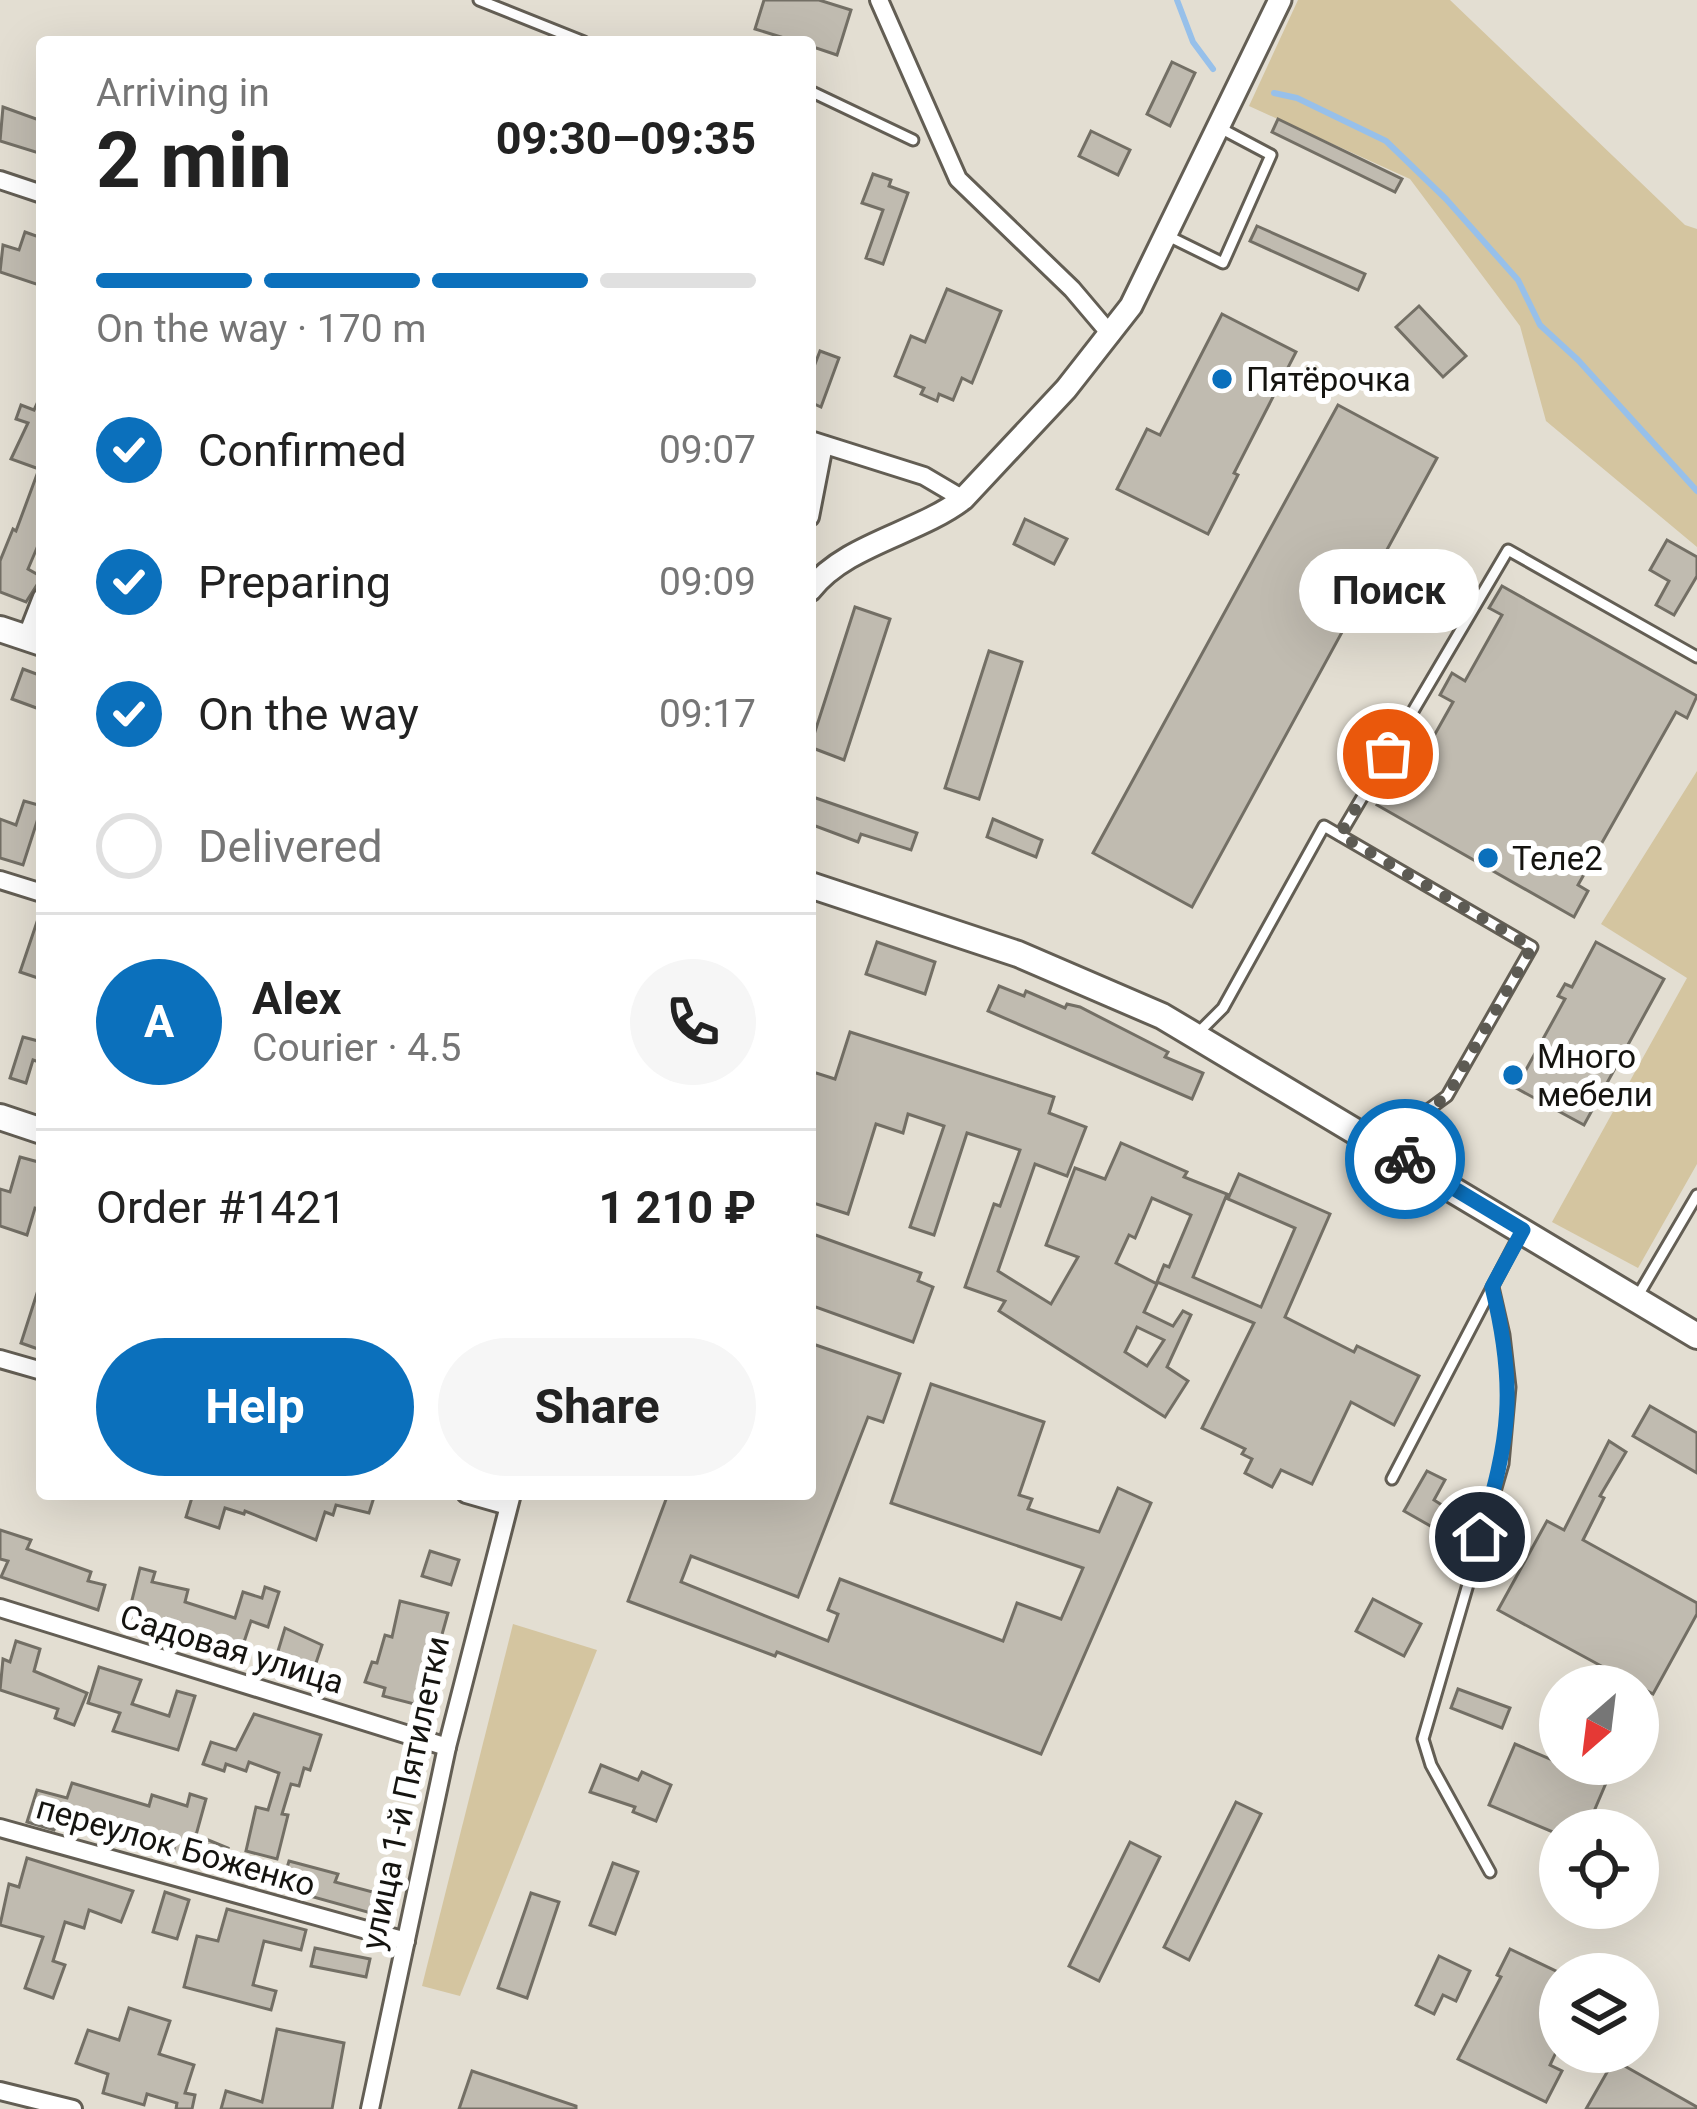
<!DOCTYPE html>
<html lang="en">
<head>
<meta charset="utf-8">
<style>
	body { margin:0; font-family:Roboto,sans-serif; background:#f6f6f6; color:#222; height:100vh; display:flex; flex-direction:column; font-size:45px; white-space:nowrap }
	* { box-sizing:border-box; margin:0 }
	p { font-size:39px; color:#767676 }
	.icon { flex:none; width:66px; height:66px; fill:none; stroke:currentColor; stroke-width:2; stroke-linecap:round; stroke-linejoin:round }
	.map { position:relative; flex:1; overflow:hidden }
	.details { position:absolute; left:36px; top:36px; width:780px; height:1464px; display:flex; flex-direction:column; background:#fff; border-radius:12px; box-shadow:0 12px 48px #0002 }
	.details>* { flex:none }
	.needle { width:78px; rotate:208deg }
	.buttons { position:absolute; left:1539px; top:1665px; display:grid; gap:24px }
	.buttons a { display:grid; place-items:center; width:120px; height:120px; border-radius:50%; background:#fff; box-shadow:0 12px 48px #0002; font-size:60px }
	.pin { position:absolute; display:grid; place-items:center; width:102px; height:102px; color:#fff; margin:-51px; border:6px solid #fff; border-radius:50%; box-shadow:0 3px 12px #0007 }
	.courier { position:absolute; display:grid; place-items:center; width:120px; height:120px; margin:-60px; border:9px solid #0b70bc; border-radius:50%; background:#fff; color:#222; box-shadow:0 3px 15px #0007 }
	.bubble { position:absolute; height:84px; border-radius:42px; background:#fff; box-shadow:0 12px 48px #0002; font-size:39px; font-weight:700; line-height:84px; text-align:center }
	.headline em { font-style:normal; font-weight:700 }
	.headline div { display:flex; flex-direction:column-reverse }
	.headline { display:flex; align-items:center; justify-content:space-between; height:204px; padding:0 60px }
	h1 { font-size:78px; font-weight:700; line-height:90px }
	.bar { display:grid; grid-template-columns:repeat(4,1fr); gap:18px 12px; align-content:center; height:144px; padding:0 60px }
	.bar i { height:15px; border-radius:9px; background:#e0e0e0 }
	.bar .active { background:#0b70bc }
	.bar p { grid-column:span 4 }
	.line { display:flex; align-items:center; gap:30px; padding:0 60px; border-top:3px solid #e0e0e0 }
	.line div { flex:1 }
	.round { display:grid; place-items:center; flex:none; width:126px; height:126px; border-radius:63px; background:#f6f6f6 }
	ol { padding:0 60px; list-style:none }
	li { display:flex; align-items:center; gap:36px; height:132px }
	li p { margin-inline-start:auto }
	li .icon { padding:12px; border-radius:50%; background:#0b70bc; color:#fff; stroke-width:4 }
	li:last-child { color:#767676 }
	li i { width:66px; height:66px; border:6px solid #e0e0e0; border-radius:50% }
	.cta { display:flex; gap:24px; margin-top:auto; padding:24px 60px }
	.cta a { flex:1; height:138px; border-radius:72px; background:#0b70bc; color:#fff; font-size:48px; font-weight:700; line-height:138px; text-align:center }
	.cta a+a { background:#f6f6f6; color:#222 }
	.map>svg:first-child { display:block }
	.green { fill:#d4c5a0 }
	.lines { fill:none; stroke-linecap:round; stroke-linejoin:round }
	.stream { stroke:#97c0ea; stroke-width:6 }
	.building { fill:#c0bbb0; stroke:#736f65; stroke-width:3; fill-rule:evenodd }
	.service-casing { stroke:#635e54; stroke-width:15 }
	.minor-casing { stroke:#635e54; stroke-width:22 }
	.tertiary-casing { stroke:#635e54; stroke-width:27 }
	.secondary-casing { stroke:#635e54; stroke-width:30 }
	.service { stroke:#fff; stroke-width:9 }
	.minor { stroke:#fff; stroke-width:16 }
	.tertiary { stroke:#fff; stroke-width:21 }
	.secondary { stroke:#fff; stroke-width:24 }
	.done { stroke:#5d5b54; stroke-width:12; stroke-dasharray:0 21.6 }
	.route { stroke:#0b70bc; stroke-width:15 }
	.poi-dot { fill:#0b70bc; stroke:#fff; stroke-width:4.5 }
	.labels { text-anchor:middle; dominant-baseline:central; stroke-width:12; stroke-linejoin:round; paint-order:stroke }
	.poi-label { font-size:33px; fill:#151410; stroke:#fff; text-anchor:start }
	.street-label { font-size:33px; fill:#151410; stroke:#fff }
</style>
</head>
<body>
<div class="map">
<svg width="1697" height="2109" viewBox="0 0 1697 2109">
	<rect width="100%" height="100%" fill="#e3ded2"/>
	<!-- green -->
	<g class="green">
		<path d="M1298,0H1450L1685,225L1697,229V547L1546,421L1520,326L1410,179L1249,106Z"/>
		<path d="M1697,771V1164L1638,1268L1552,1222L1687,978L1601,924Z"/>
		<path d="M513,1624L597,1650L460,1996L422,1986Z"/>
	</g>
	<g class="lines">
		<!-- stream -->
		<g class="stream">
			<path d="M1177,0L1193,42L1213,69"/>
			<path d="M1274,93L1297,98L1386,141L1446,199L1518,280L1540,325L1578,360L1697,491"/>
		</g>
	</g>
	<!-- building -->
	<g class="building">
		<path d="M764,0H819L851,10L837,55L810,46V42H797L755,29Z"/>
		<path d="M1172,62L1195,73L1170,126L1147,114Z"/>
		<path d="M3,107L42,121V154L0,141Z"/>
		<path d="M1278,119L1402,179L1395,192L1272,132Z"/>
		<path d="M1091,131L1130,150L1118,175L1079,156Z"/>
		<path d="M873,174L891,180L889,186L908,193L883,264L866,258L883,210L862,203Z"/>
		<path d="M1257,226L1365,274L1358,290L1250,241Z"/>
		<path d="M25,232L42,238V286L0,272L3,245L19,250Z"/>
		<path d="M947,289L1001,311L972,383L962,378L953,400L939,394L937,401L921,394L924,388L895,376L911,336L925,342Z"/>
		<path d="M1419,306L1466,356L1443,377L1396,327Z"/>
		<path d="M1222,314L1296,352L1234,473L1238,475L1208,534L1117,489L1147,429L1160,435Z"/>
		<path d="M820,351L839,358L821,407L810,402V377Z"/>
		<path d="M42,393V536L28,569L42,577L26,602L0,592V561L13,529L16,531L39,469L11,459L28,423L16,419L21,405L34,410Z"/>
		<path d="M1338,405L1437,458L1192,907L1093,853Z"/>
		<path d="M1025,519L1067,539L1054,564L1014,544Z"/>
		<path d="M1667,540L1697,557V576L1674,615L1656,605L1669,581L1650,570Z"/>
		<path d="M1502,586L1697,696L1687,718L1676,712L1578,885L1588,891L1574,917L1377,805L1389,784L1403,791L1453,702L1440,695L1452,673L1465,681L1502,615L1489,608Z"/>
		<path d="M855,607L890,619L844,760L810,747Z"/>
		<path d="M989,651L1022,662L979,799L945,788Z"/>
		<path d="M23,669L42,676V710L12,699Z"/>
		<path d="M810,796L917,833L911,850L861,834L858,842L810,824Z"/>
		<path d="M24,801L42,806L23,865L0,858V819L16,825Z"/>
		<path d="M993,819L1042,840L1036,857L987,837Z"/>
		<path d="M39,916L42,917V964L38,978L20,972Z"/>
		<path d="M877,942L935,962L925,994L866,974Z"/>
		<path d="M1596,942L1664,979L1584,1125L1516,1088L1565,999L1558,996L1565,984L1572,987Z"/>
		<path d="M999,986L1024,996L1026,991L1065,1008L1067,1004L1080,1007L1168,1052L1165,1057L1203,1073L1192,1099L988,1011Z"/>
		<path d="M850,1032L1054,1097L1049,1113L1086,1127L1067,1176L1035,1164L998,1271L1051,1304L1078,1257L1046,1245L1075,1168L1105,1179L1121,1143L1187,1172L1184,1177L1227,1194L1193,1277L1261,1307L1295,1228L1228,1199L1239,1174L1330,1214L1285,1317L1354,1352L1357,1346L1419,1376L1394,1425L1351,1402L1312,1484L1281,1470L1272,1487L1245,1473L1252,1459L1242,1454L1245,1449L1202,1428L1254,1323L1157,1282L1164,1265L1169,1267L1191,1215L1152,1198L1135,1238L1129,1235L1116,1263L1157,1284L1144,1312L1173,1326L1183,1311L1191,1315L1167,1367L1188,1381L1165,1417L999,1311L1005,1301L965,1287L994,1204L1000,1206L1020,1150L967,1133L934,1235L910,1227L944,1126L908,1114L903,1133L876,1124L848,1214L810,1202V1071L835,1079ZM1137,1327L1164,1340L1147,1366L1125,1352Z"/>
		<path d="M23,1037L42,1042V1063L33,1060L26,1083L10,1078Z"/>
		<path d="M20,1157L42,1163V1210L35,1208L27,1235L0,1226V1189L10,1192Z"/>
		<path d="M810,1233L921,1273L918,1281L933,1287L913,1342L810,1305Z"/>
		<path d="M39,1287L42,1338L38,1349L21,1343Z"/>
		<path d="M810,1343L900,1374L883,1422L868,1417L798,1597L691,1556L681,1582L828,1641L838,1614L828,1610L840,1579L1003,1641L1017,1603L1061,1619L1083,1568L891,1503L931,1384L1044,1422L1019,1495L1032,1499L1028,1509L1099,1532L1118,1488L1151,1503L1041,1754L777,1652L775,1656L628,1601L668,1494H810Z"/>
		<path d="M1650,1406L1697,1433V1473L1633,1436Z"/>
		<path d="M1609,1441L1626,1452L1600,1496L1604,1498L1583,1540L1697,1603V1614L1653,1694L1498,1610L1547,1521L1564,1530Z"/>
		<path d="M1427,1471L1445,1480L1434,1500L1445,1507L1434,1528L1404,1511Z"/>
		<path d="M193,1494H375L369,1513L336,1505L333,1515L325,1512L316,1540L245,1511L244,1514L225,1508L219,1528L186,1517Z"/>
		<path d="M0,1530L31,1540L27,1549L91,1572L88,1581L105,1585L98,1610L1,1577L8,1561L0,1559Z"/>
		<path d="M430,1551L459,1560L451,1585L422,1576Z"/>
		<path d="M140,1568L155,1572L152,1582L188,1590L185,1602L235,1618L243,1592L262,1598L265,1587L279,1592L268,1627L251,1621L242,1648L207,1635L205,1639L127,1620Z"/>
		<path d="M1373,1599L1421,1624L1404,1656L1356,1631Z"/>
		<path d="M400,1601L448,1613L422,1706L383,1696L385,1688L365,1682L372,1662L377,1663L385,1635L392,1637Z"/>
		<path d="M285,1628L322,1645L313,1672L275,1661Z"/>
		<path d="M16,1641L40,1649L34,1671L87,1693L74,1725L55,1718L58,1709L0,1690L3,1659L10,1662Z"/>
		<path d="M99,1667L141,1680L132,1704L169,1716L177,1691L195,1696L178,1750L113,1731L120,1713L88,1703Z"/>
		<path d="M1458,1689L1510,1708L1502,1728L1451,1708Z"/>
		<path d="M254,1714L321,1735L310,1770L304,1768L299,1786L291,1784L282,1814L288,1815L277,1859L246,1851L256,1807L268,1810L279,1773L249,1762L246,1771L226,1764L224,1771L203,1764L211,1742L236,1750Z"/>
		<path d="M1515,1744L1606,1783L1586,1830H1560V1835L1489,1805Z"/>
		<path d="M601,1765L638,1780L642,1772L671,1785L656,1821L633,1812L635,1807L590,1792Z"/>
		<path d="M72,1783L149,1806L152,1795L187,1806L190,1794L206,1799L196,1835L228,1848L218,1872L172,1856L175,1845L132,1831L128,1843L113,1838L117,1824L81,1812L76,1830L56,1824L54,1830L27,1822L37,1790L67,1798Z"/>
		<path d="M1236,1802L1261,1814L1189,1960L1164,1947Z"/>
		<path d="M1130,1842L1160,1857L1099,1981L1069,1966Z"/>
		<path d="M27,1858L133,1891L121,1922L89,1910L84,1928L65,1922L53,1961L65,1965L53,1998L25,1988L43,1937L0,1925L9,1884L19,1887Z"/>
		<path d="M289,1861L338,1874L335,1882L384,1895L378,1915L281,1888Z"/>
		<path d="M613,1863L638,1872L615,1934L590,1925Z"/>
		<path d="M165,1892L189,1900L177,1939L153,1932Z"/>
		<path d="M531,1893L559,1902L527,1998L498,1988Z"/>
		<path d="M227,1909L306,1930L301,1950L264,1941L253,1985L276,1991L271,2010L184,1987L197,1936L218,1941Z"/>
		<path d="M315,1948L370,1959L366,1977L311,1966Z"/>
		<path d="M1510,1949L1560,1973V2044L1550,2065L1562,2071L1546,2102L1458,2059L1501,1977L1497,1975Z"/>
		<path d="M1439,1956L1470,1971L1456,2001L1443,1995L1434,2014L1416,2005Z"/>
		<path d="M129,2008L170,2021L159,2054L194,2065L185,2093L195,2095L192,2109H176L177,2103L147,2094L144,2105L103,2093L108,2074L76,2063L88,2030L119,2040Z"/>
		<path d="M277,2029L344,2043L332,2109H221L226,2091L262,2102Z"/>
		<path d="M1614,2060L1697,2107V2109H1586Z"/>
		<path d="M472,2071L576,2106V2109H459Z"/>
	</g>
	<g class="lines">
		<defs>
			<g id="service">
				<path d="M479,0L584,42"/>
				<path d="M810,91L913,140"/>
				<path d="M1168,236L1223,263L1271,155L1220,128"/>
				<path d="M1340,835L1508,550L1697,657"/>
				<path d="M1199,1032L1223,1008L1324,826L1532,947L1447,1096L1421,1115L1398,1155"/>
				<path d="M1636,1299L1697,1195"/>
				<path d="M1392,1479L1520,1234"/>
				<path d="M1490,1872L1431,1765L1423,1739L1503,1464L1510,1387L1504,1335L1493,1287"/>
			</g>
			<g id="minor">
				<path d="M879,0L958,179L1072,289L1111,335"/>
				<path d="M0,180L42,194"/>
				<path d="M810,440L924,476L963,499"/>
				<path d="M810,517L824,445"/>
				<path d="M26,638L42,597"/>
				<path d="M0,880L42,893"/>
				<path d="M0,1359L42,1371"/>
				<path d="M466,1494L508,1506"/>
				<path d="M0,1608L447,1747"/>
				<path d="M0,1828L406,1941"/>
				<path d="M0,2091L73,2109"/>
				<path d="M370,2109L447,1747L512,1494"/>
			</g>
			<path id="tertiary" d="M810,590C846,544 917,534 963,499L1066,389L1131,306L1280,0"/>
			<g id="secondary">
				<path d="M0,629L42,643"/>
				<path d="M810,885L1018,954L1162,1016L1697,1336"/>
				<path d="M0,1117L42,1131"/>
			</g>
		</defs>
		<!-- service casing -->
		<use href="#service" class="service-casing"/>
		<!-- minor casing -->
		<use href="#minor" class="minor-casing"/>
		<!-- tertiary casing -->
		<use href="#tertiary" class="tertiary-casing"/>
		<!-- secondary casing -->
		<use href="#secondary" class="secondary-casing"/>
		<!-- service -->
		<use href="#service" class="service"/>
		<!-- minor -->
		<use href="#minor" class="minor"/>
		<!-- tertiary -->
		<use href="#tertiary" class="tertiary"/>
		<!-- secondary -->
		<use href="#secondary" class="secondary"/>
	</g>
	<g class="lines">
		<!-- done -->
		<path class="done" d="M1388,754L1340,835L1532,947L1447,1096L1421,1115L1398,1155L1405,1159"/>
		<!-- route -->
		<path class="route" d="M1405,1159L1523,1230L1492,1287C1517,1387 1510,1439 1480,1537"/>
	</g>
	<!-- markers -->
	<g class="poi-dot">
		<circle cx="1222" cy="379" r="12"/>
		<circle cx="1488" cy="858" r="12"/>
		<circle cx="1513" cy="1075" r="12"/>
	</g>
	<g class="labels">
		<!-- poi labels -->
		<g class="poi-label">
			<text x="1246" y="379">Пятёрочка</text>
			<text x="1512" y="858">Теле2</text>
			<text x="1537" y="1056">Много<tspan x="1537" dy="38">мебели</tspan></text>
		</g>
		<!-- street labels -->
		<g class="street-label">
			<text transform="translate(232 1649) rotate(17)">Садовая улица</text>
			<text transform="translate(405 1793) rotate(-78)">улица 1-й Пятилетки</text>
			<text transform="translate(176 1846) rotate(16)">переулок Боженко</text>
		</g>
	</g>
</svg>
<div class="buttons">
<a><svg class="needle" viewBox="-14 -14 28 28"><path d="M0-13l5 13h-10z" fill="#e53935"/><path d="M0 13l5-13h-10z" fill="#767676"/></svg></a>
<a><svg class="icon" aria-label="locate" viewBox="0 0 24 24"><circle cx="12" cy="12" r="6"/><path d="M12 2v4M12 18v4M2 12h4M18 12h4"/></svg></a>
<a><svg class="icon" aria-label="layers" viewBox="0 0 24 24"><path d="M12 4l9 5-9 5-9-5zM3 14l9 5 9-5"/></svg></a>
</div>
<div class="pin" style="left:1388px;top:754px;background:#ea580c"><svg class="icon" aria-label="bag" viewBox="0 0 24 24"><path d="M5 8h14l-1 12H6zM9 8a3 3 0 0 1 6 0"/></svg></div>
<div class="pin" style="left:1480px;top:1537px;background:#1f2937"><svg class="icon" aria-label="home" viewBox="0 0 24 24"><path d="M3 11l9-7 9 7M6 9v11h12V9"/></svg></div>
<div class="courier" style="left:1405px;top:1159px"><svg class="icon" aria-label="bike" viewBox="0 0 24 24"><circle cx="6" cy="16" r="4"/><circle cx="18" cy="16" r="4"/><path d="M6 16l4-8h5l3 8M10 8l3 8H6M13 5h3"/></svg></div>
<div class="bubble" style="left:1299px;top:549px;width:180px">Поиск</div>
<section class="details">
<div class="headline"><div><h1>2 min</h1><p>Arriving in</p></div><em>09:30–09:35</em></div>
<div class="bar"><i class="active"></i><i class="active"></i><i class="active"></i><i></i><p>On the way · 170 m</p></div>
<ol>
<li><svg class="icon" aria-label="check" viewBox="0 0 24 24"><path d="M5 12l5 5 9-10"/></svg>Confirmed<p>09:07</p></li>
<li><svg class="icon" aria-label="check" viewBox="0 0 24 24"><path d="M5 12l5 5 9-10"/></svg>Preparing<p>09:09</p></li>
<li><svg class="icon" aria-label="check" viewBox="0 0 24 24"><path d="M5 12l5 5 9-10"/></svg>On the way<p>09:17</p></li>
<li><i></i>Delivered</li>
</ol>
<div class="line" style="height:216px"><b class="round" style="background:#0b70bc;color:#fff">A</b><div><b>Alex</b><p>Courier · 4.5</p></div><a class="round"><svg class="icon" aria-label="phone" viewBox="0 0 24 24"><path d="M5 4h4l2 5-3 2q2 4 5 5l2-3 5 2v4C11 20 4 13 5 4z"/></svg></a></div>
<div class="line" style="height:156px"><div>Order #1421</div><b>1 210 ₽</b></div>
<div class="cta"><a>Help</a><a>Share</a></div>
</section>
</div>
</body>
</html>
